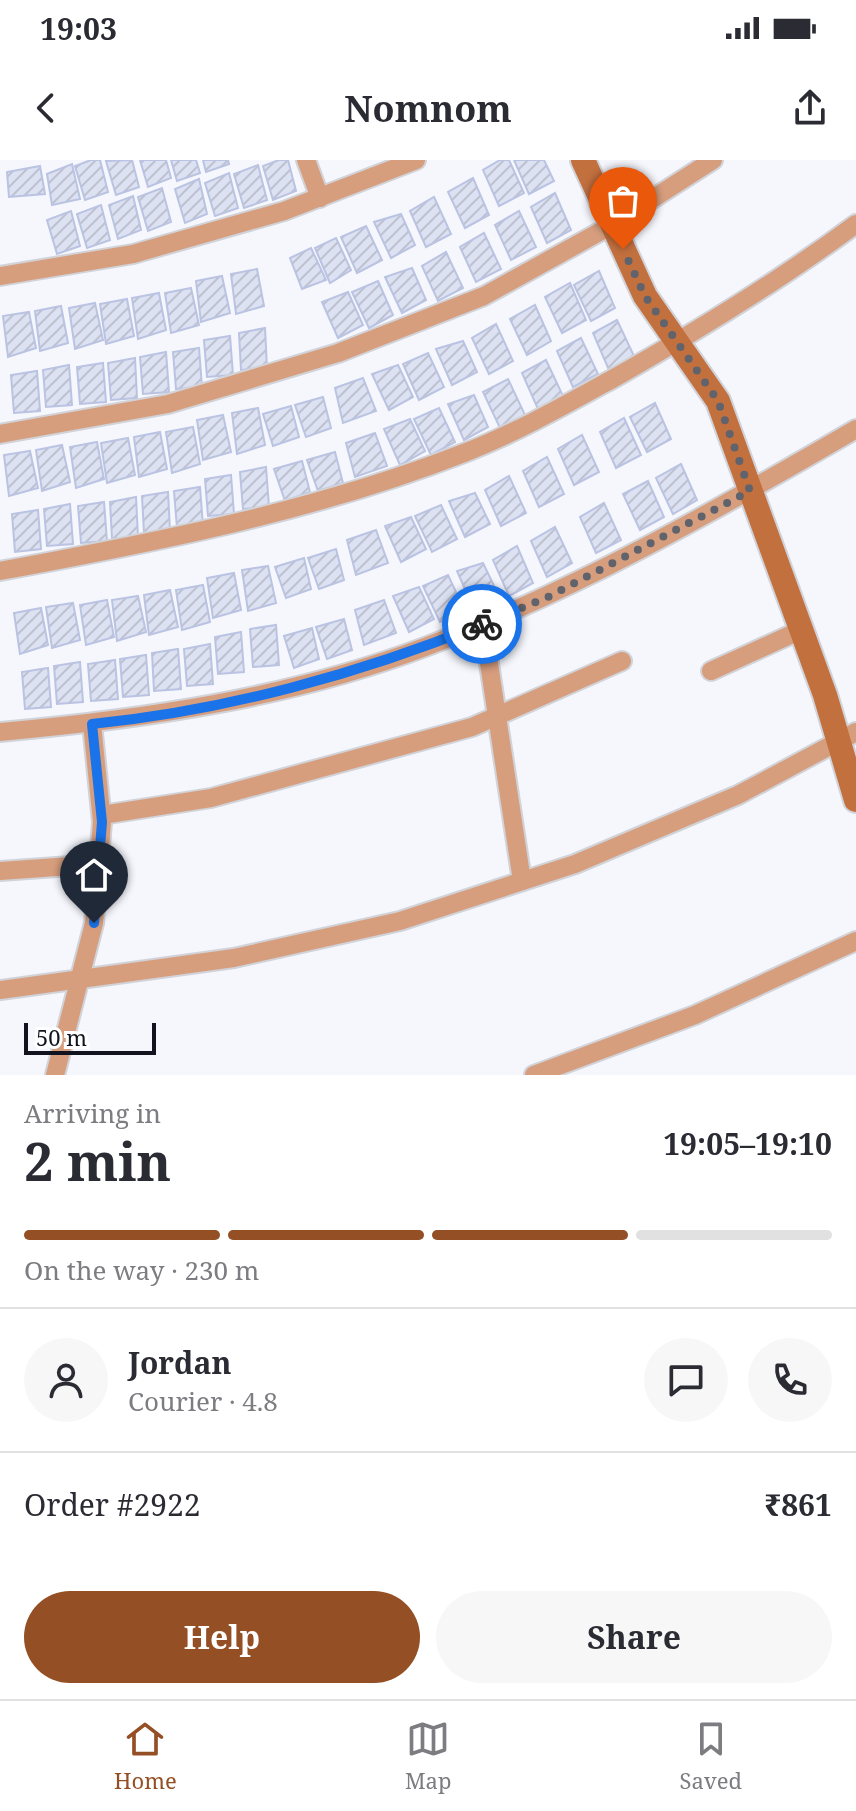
<!DOCTYPE html>
<html lang="en">
<head>
<meta charset="utf-8">
<style>
	body { margin:0; font-family:"Noto Serif",serif; background:#f7f7f7; color:#2b2b33; height:100vh; display:flex; flex-direction:column; font-size:30px; white-space:nowrap }
	* { box-sizing:border-box; margin:0 }
	p { font-size:26px; color:#7c7c81 }
	.icon { flex:none; width:44px; height:44px; fill:none; stroke:currentColor; stroke-width:2; stroke-linecap:round; stroke-linejoin:round }
	.map { position:relative; height:915px; overflow:hidden }
	.panel { display:flex; flex-direction:column; background:#fff; flex:1 }
	.panel>* { flex:none }
	.scale { position:absolute; left:24px; bottom:20px; width:132px; box-sizing:border-box; padding-left:8px; border:4px solid #11141e; border-top:0; font-size:22px; line-height:28px; white-space:nowrap; color:#11141e; -webkit-text-stroke:6px #fff; paint-order:stroke }
	.pin { position:absolute; display:grid; place-items:center; width:68px; height:68px; color:#fff; margin:-82px -34px; border-radius:50% 50% 50% 0; rotate:-45deg; box-shadow:0 0 8px #0007 }
	.pin .icon { rotate:45deg }
	.courier { position:absolute; display:grid; place-items:center; width:80px; height:80px; margin:-40px; border:6px solid #1a73e8; border-radius:50%; background:#fff; color:#222; box-shadow:0 2px 10px #0007 }
	.summary em { font-style:normal; font-weight:700 }
	.summary div { display:flex; flex-direction:column-reverse }
	.summary { display:flex; align-items:center; justify-content:space-between; height:136px; padding:0 24px }
	h1 { font-size:52px; font-weight:700; line-height:60px }
	.bar { display:grid; grid-template-columns:repeat(4,1fr); gap:12px 8px; align-content:center; height:96px; padding:0 24px }
	.bar i { height:10px; border-radius:6px; background:#e1e1e2 }
	.bar .current { background:#944f24 }
	.bar p { grid-column:span 4 }
	.line { display:flex; align-items:center; gap:20px; padding:0 24px; border-top:2px solid #e1e1e2 }
	.line div { flex:1 }
	.round { display:grid; place-items:center; flex:none; width:84px; height:84px; border-radius:42px; background:#f7f7f7 }
	.button { display:flex; gap:16px; margin-top:auto; padding:16px 24px }
	.button a { flex:1; height:92px; border-radius:48px; background:#944f24; color:#fff; font-size:32px; font-weight:700; line-height:92px; text-align:center }
	.button a+a { background:#f7f7f7; color:#2b2b33 }
	.status { display:flex; justify-content:space-between; align-items:center; height:56px; padding:0 40px; background:#fff; direction:ltr }
	.status svg { height:22px; fill:currentColor }
	header { display:flex; justify-content:space-between; align-items:center; height:104px; padding:0 24px; background:#fff; font-size:36px; font-weight:700 }
	.dock { display:flex; justify-content:space-around; align-items:center; height:112px; border-top:2px solid #e1e1e2; background:#fff; font-size:22px; color:#7c7c81 }
	.dock a { display:grid; justify-items:center; gap:4px }
	.dock .current { color:#944f24 }
	.map>svg:first-child { display:block }
	.building { fill:url(#building-hatch); stroke:#bac3e2; stroke-width:2 }
	.lines { fill:none; stroke-linecap:round; stroke-linejoin:round }
	.street-casing { stroke:#d1d3d9; stroke-width:22 }
	.secondary-casing { stroke:#d1d3d9; stroke-width:28 }
	.street { stroke:#d79e7e; stroke-width:18 }
	.secondary { stroke:#c3703f; stroke-width:24 }
	.done { stroke:#61636c; stroke-width:8; stroke-dasharray:0 14.4 }
	.route { stroke:#1a73e8; stroke-width:10 }
</style>
</head>
<body>
<div class="status"><b>19:03</b><svg viewBox="0 0 49 12"><path d="M0 12V9h3v3zM5 12V6h3v6zM10 12V3h3v9zM15 12V0h3v12zM26 1h20v11H26zM47 4h2v5h-2z"/></svg></div>
<header><svg class="icon" aria-label="back" viewBox="0 0 24 24"><path d="M15 5l-7 7 7 7"/></svg>Nomnom<svg class="icon" aria-label="share" viewBox="0 0 24 24"><path d="M12 15V3M7 8l5-5 5 5M5 13v7h14v-7"/></svg></header>
<div class="map">
<svg width="856" height="915" viewBox="0 0 856 915">
	<defs>
		<pattern id="building-hatch" width="6" height="6" patternUnits="userSpaceOnUse" patternTransform="scale(2)"><rect width="6" height="6" fill="#dde2f3"/><path d="M-1 1l2-2M0 6l6-6M5 7l2-2" fill="none" stroke="#bdc1d0"/></pattern>
	</defs>
	<rect width="100%" height="100%" fill="#f5f7fd"/>
	<!-- building -->
	<g class="building">
		<path d="M91,0H100L108,32L85,40L75,6Z"/>
		<path d="M132,0L139,27L116,35L106,1Z"/>
		<path d="M140,0H166L171,18L148,27Z"/>
		<path d="M171,0H196L200,13L177,21Z"/>
		<path d="M203,0H228L229,4L206,12Z"/>
		<path d="M279,0H288L296,31L273,40L263,6Z"/>
		<path d="M500,0H509L524,33L499,46L483,10Z"/>
		<path d="M514,0H544L554,21L529,34Z"/>
		<path d="M72,4L80,39L52,45L47,14Z"/>
		<path d="M258,5L267,40L244,48L234,14Z"/>
		<path d="M40,6L45,34L9,37L7,12Z"/>
		<path d="M229,13L238,48L215,56L205,23Z"/>
		<path d="M473,18L489,55L465,68L448,32Z"/>
		<path d="M199,19L207,54L185,63L175,29Z"/>
		<path d="M162,28L171,62L148,71L138,37Z"/>
		<path d="M555,33L571,70L547,83L531,47Z"/>
		<path d="M133,36L141,70L118,79L109,45Z"/>
		<path d="M434,37L451,74L426,87L410,51Z"/>
		<path d="M101,45L110,80L87,88L77,54Z"/>
		<path d="M71,51L80,86L57,94L47,60Z"/>
		<path d="M519,51L536,87L511,100L495,65Z"/>
		<path d="M401,54L415,85L391,98L374,62Z"/>
		<path d="M366,66L382,100L357,113L341,77Z"/>
		<path d="M484,73L501,109L476,122L460,87Z"/>
		<path d="M336,78L351,110L330,123L315,88Z"/>
		<path d="M311,88L326,120L302,129L290,98Z"/>
		<path d="M446,92L463,128L438,141L422,106Z"/>
		<path d="M412,108L426,140L402,153L385,117Z"/>
		<path d="M257,109L264,146L236,154L231,114Z"/>
		<path d="M599,111L615,148L591,161L574,125Z"/>
		<path d="M222,116L230,153L201,162L196,121Z"/>
		<path d="M378,121L393,155L369,168L352,132Z"/>
		<path d="M570,123L586,160L562,173L545,137Z"/>
		<path d="M191,128L199,165L171,173L165,133Z"/>
		<path d="M348,132L363,165L338,178L322,142Z"/>
		<path d="M159,133L166,170L138,179L132,138Z"/>
		<path d="M127,139L134,176L106,184L100,144Z"/>
		<path d="M95,143L103,180L75,189L69,148Z"/>
		<path d="M535,145L551,181L527,195L510,159Z"/>
		<path d="M61,146L68,183L40,191L35,151Z"/>
		<path d="M29,152L36,188L8,197L3,156Z"/>
		<path d="M617,160L634,196L609,210L593,173Z"/>
		<path d="M496,164L513,201L489,214L472,178Z"/>
		<path d="M265,168L267,208L241,210L239,173Z"/>
		<path d="M230,176L233,215L207,217L204,180Z"/>
		<path d="M581,178L598,214L573,227L557,191Z"/>
		<path d="M463,181L477,212L452,225L436,189Z"/>
		<path d="M199,188L202,227L176,229L173,192Z"/>
		<path d="M166,192L169,232L143,234L140,197Z"/>
		<path d="M428,193L444,227L419,240L403,204Z"/>
		<path d="M135,198L137,238L111,240L108,203Z"/>
		<path d="M546,200L563,236L538,249L522,213Z"/>
		<path d="M103,203L106,242L80,244L77,207Z"/>
		<path d="M69,205L72,245L46,247L43,210Z"/>
		<path d="M398,205L413,237L389,250L372,214Z"/>
		<path d="M37,211L40,251L14,253L11,215Z"/>
		<path d="M363,218L376,251L343,263L335,228Z"/>
		<path d="M508,219L525,255L500,268L483,232Z"/>
		<path d="M474,235L488,267L464,280L448,244Z"/>
		<path d="M323,237L331,268L306,277L295,245Z"/>
		<path d="M655,243L671,279L647,292L630,257Z"/>
		<path d="M291,246L299,277L273,286L263,254Z"/>
		<path d="M258,248L265,285L237,294L232,253Z"/>
		<path d="M439,248L455,282L431,295L414,259Z"/>
		<path d="M223,255L231,292L203,300L197,260Z"/>
		<path d="M624,258L641,295L616,308L600,272Z"/>
		<path d="M410,259L425,291L400,305L384,269Z"/>
		<path d="M193,267L200,304L172,313L166,272Z"/>
		<path d="M160,272L167,309L139,317L134,277Z"/>
		<path d="M375,273L387,306L355,317L346,283Z"/>
		<path d="M582,275L599,312L574,325L558,289Z"/>
		<path d="M128,278L135,315L107,323L101,283Z"/>
		<path d="M97,282L104,319L76,328L70,287Z"/>
		<path d="M62,285L70,322L42,331L36,290Z"/>
		<path d="M30,291L38,328L9,336L4,295Z"/>
		<path d="M335,292L343,323L318,331L307,300Z"/>
		<path d="M547,297L564,334L539,347L523,311Z"/>
		<path d="M302,301L310,332L285,341L274,309Z"/>
		<path d="M681,304L697,340L673,354L656,318Z"/>
		<path d="M266,307L269,347L243,349L240,312Z"/>
		<path d="M231,315L234,354L208,356L205,319Z"/>
		<path d="M509,316L526,353L501,366L485,330Z"/>
		<path d="M648,321L664,357L640,370L623,334Z"/>
		<path d="M200,327L203,366L177,368L174,331Z"/>
		<path d="M168,332L170,371L144,373L142,336Z"/>
		<path d="M475,333L490,364L465,377L449,341Z"/>
		<path d="M136,337L138,377L112,379L110,342Z"/>
		<path d="M104,342L107,381L81,383L78,346Z"/>
		<path d="M604,343L621,380L596,393L580,357Z"/>
		<path d="M70,344L73,384L47,386L44,349Z"/>
		<path d="M441,345L457,379L432,392L415,356Z"/>
		<path d="M38,350L41,389L15,392L12,354Z"/>
		<path d="M411,357L426,389L401,402L385,366Z"/>
		<path d="M555,367L572,403L547,417L531,381Z"/>
		<path d="M376,370L388,403L356,415L347,380Z"/>
		<path d="M517,386L533,423L509,436L493,400Z"/>
		<path d="M336,389L344,420L319,429L308,398Z"/>
		<path d="M304,398L311,429L286,438L275,407Z"/>
		<path d="M483,403L498,434L473,447L457,411Z"/>
		<path d="M268,406L276,443L248,451L242,410Z"/>
		<path d="M234,413L241,450L213,458L207,418Z"/>
		<path d="M448,415L464,449L440,462L423,426Z"/>
		<path d="M203,425L210,462L182,470L176,430Z"/>
		<path d="M419,427L434,459L409,472L393,436Z"/>
		<path d="M170,430L178,467L149,475L144,435Z"/>
		<path d="M138,436L146,472L117,481L112,440Z"/>
		<path d="M107,440L114,477L86,485L80,445Z"/>
		<path d="M384,440L396,473L364,485L355,450Z"/>
		<path d="M73,443L80,480L52,488L46,447Z"/>
		<path d="M41,448L48,485L20,494L14,453Z"/>
		<path d="M344,459L352,490L327,499L316,467Z"/>
		<path d="M276,465L279,505L253,507L250,469Z"/>
		<path d="M312,468L319,499L294,508L284,476Z"/>
		<path d="M241,472L244,512L218,514L215,477Z"/>
		<path d="M210,484L213,524L187,526L184,489Z"/>
		<path d="M178,489L181,529L154,531L152,493Z"/>
		<path d="M146,495L149,535L123,537L120,499Z"/>
		<path d="M115,500L118,539L91,541L88,504Z"/>
		<path d="M80,502L83,542L57,544L54,506Z"/>
		<path d="M48,508L51,547L25,549L22,512Z"/>
	</g>
	<g class="lines">
		<defs>
			<g id="street">
				<path d="M306,0L320,38"/>
				<path d="M0,116L133,94L284,51L416,0"/>
				<path d="M0,274L168,244L338,193L484,136L612,65L713,0"/>
				<path d="M0,411C157,382 315,351 464,293C516,273 567,244 616,217C699,170 779,121 856,64"/>
				<path d="M483,464L522,721"/>
				<path d="M711,511L801,470"/>
				<path d="M0,572C143,559 290,538 425,487C576,430 717,350 856,269"/>
				<path d="M102,655L211,638L472,567L622,501"/>
				<path d="M0,711L99,704"/>
				<path d="M0,830L234,798L400,761L575,704L738,635L856,572"/>
				<path d="M55,915L94,763L102,662L92,564"/>
				<path d="M534,915L695,855L856,781"/>
			</g>
			<path id="secondary" d="M583,0L645,136L718,241L825,535L856,640"/>
		</defs>
		<!-- street casing -->
		<use href="#street" class="street-casing"/>
		<!-- secondary casing -->
		<use href="#secondary" class="secondary-casing"/>
		<!-- street -->
		<use href="#street" class="street"/>
		<!-- secondary -->
		<use href="#secondary" class="secondary"/>
	</g>
	<g class="lines">
		<!-- done -->
		<path class="done" d="M482,464L546,438L750,331L718,241L645,136L623,89"/>
		<!-- route -->
		<path class="route" d="M94,763L102,662L92,564C224,551 360,514 482,464"/>
	</g>
</svg>
<div class="scale">50 m</div>
<div class="pin" style="left:623px;top:89px;background:#ea580c"><svg class="icon" aria-label="bag" viewBox="0 0 24 24"><path d="M5 8h14l-1 12H6zM9 8a3 3 0 0 1 6 0"/></svg></div>
<div class="pin" style="left:94px;top:763px;background:#1f2937"><svg class="icon" aria-label="home" viewBox="0 0 24 24"><path d="M3 11l9-7 9 7M6 9v11h12V9"/></svg></div>
<div class="courier" style="left:482px;top:464px"><svg class="icon" aria-label="bike" viewBox="0 0 24 24"><circle cx="6" cy="16" r="4"/><circle cx="18" cy="16" r="4"/><path d="M6 16l4-8h5l3 8M10 8l3 8H6M13 5h3"/></svg></div>
</div>
<section class="panel">
<div class="summary"><div><h1>2 min</h1><p>Arriving in</p></div><em>19:05–19:10</em></div>
<div class="bar"><i class="current"></i><i class="current"></i><i class="current"></i><i></i><p>On the way · 230 m</p></div>
<div class="line" style="height:144px"><a class="round"><svg class="icon" aria-label="person" viewBox="0 0 24 24"><circle cx="12" cy="8" r="4"/><path d="M4 21q1-7 8-7t8 7"/></svg></a><div><b>Jordan</b><p>Courier · 4.8</p></div><a class="round"><svg class="icon" aria-label="chat" viewBox="0 0 24 24"><path d="M4 5h16v11H9l-5 4z"/></svg></a><a class="round"><svg class="icon" aria-label="phone" viewBox="0 0 24 24"><path d="M5 4h4l2 5-3 2q2 4 5 5l2-3 5 2v4C11 20 4 13 5 4z"/></svg></a></div>
<div class="line" style="height:104px"><div>Order #2922</div><b>₹861</b></div>
<div class="button"><a>Help</a><a>Share</a></div>
</section>
<nav class="dock">
<a class="current"><svg class="icon" aria-label="home" viewBox="0 0 24 24"><path d="M3 11l9-7 9 7M6 9v11h12V9"/></svg>Home</a>
<a><svg class="icon" aria-label="map" viewBox="0 0 24 24"><path d="M3 6l6-2 6 2 6-2v14l-6 2-6-2-6 2zM9 4v14M15 6v14"/></svg>Map</a>
<a><svg class="icon" aria-label="saved" viewBox="0 0 24 24"><path d="M7 4h10v16l-5-4-5 4z"/></svg>Saved</a>
</nav>
</body>
</html>
